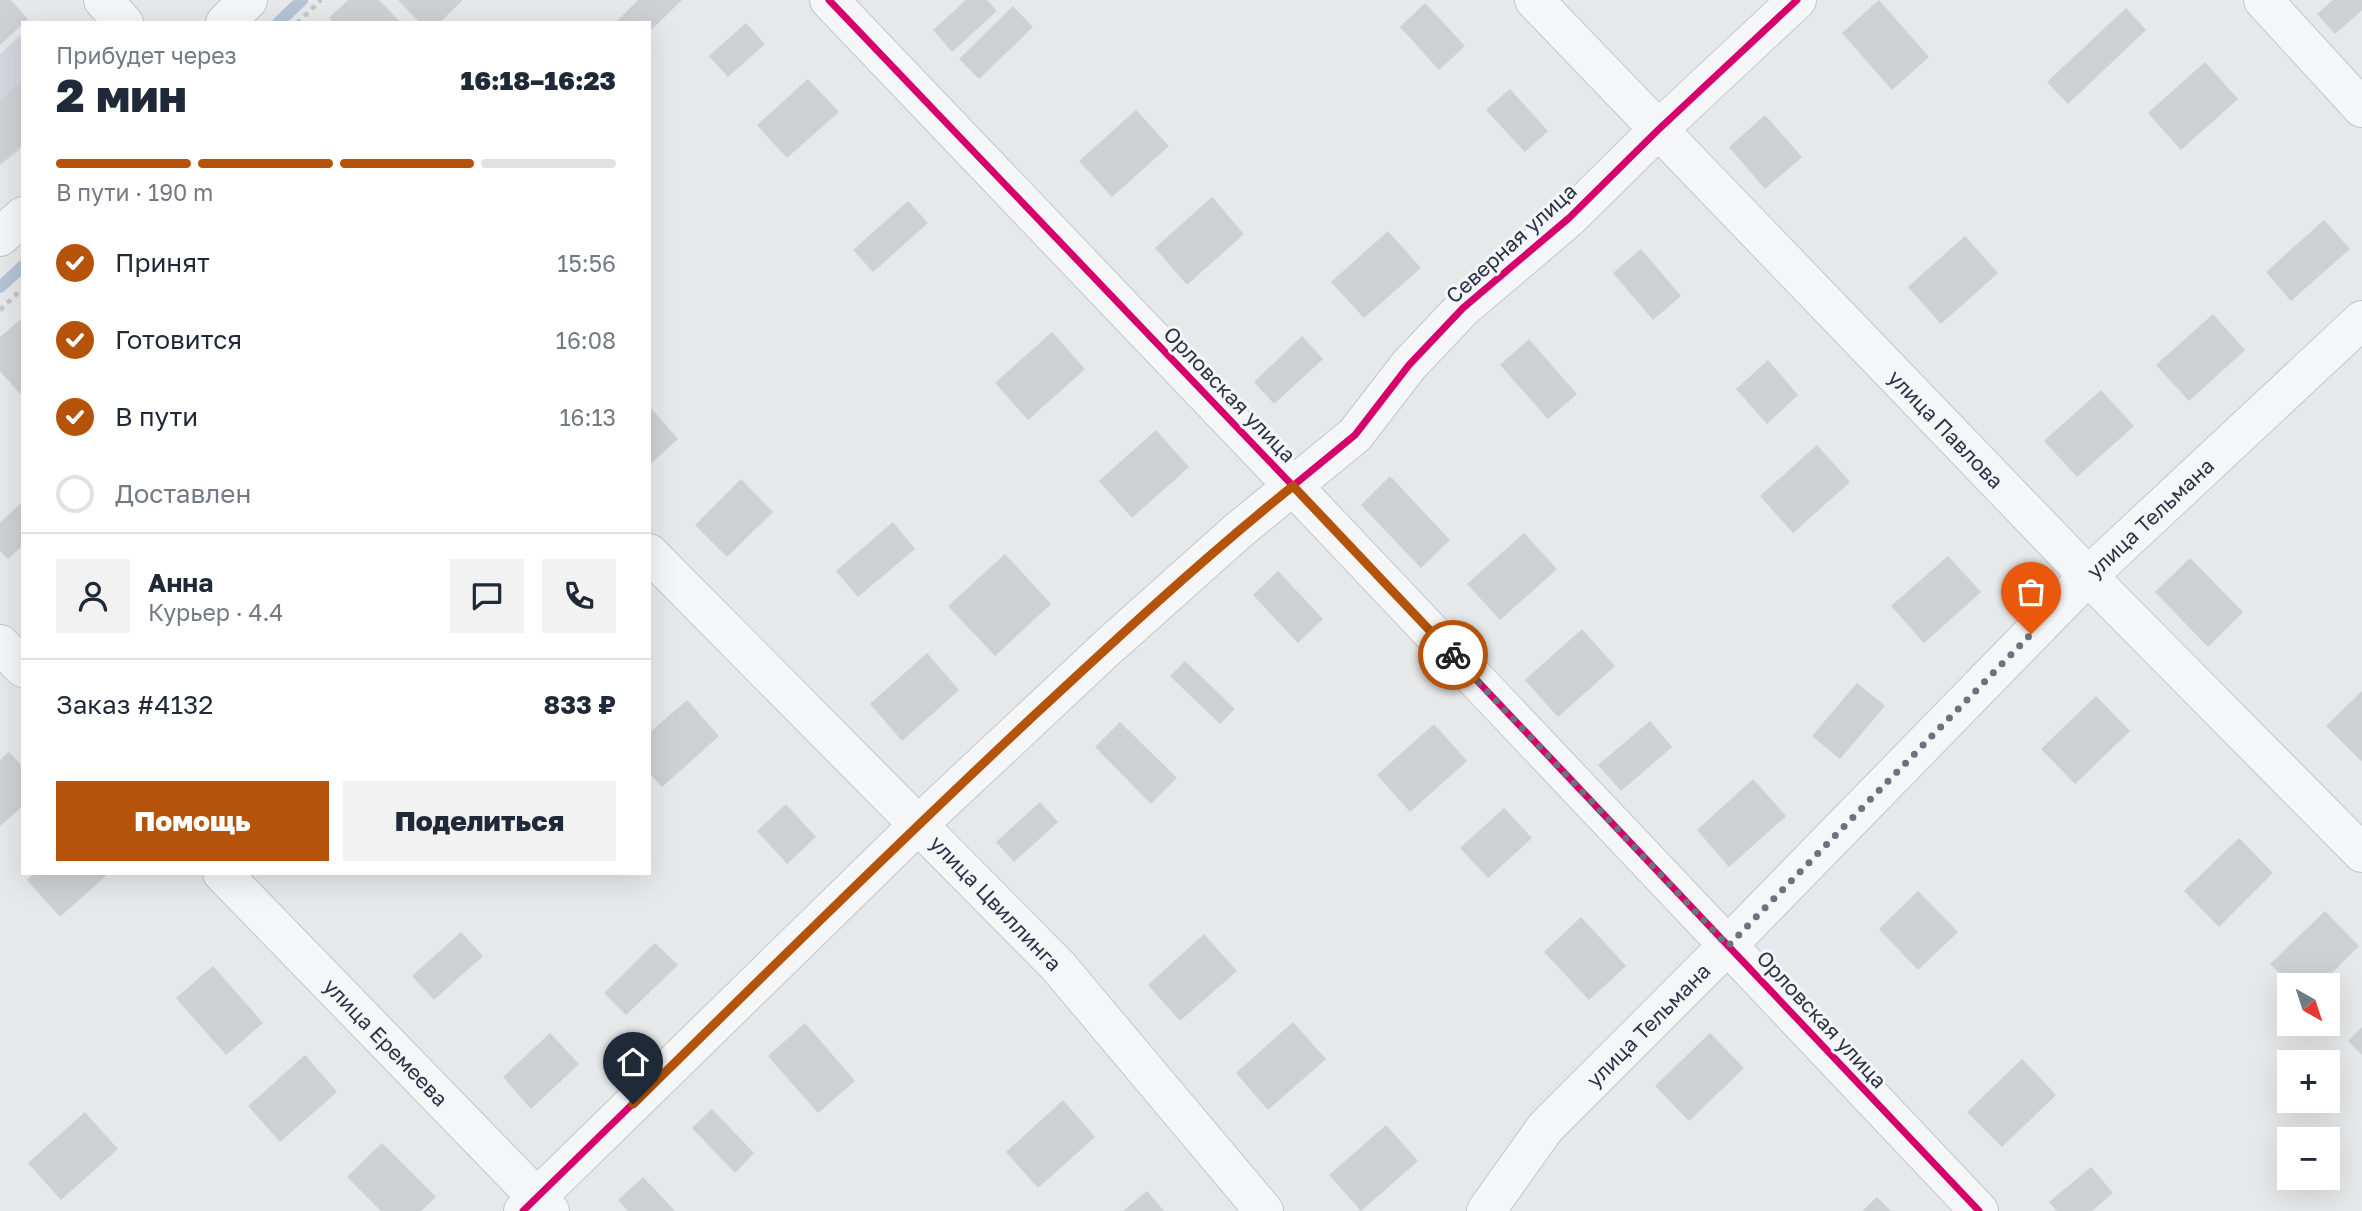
<!DOCTYPE html>
<html lang="ru">
<head>
<meta charset="utf-8">
<style>
	body { margin:0; font-family:"Golos Text",sans-serif; background:#f2f2f3; color:#1f2937; height:100vh; display:flex; flex-direction:column; font-size:26px; white-space:nowrap }
	* { box-sizing:border-box; margin:0 }
	p { font-size:23px; color:#747a83 }
	.icon { flex:none; width:38px; height:38px; fill:none; stroke:currentColor; stroke-width:2; stroke-linecap:round; stroke-linejoin:round }
	.map { position:relative; flex:1; overflow:hidden }
	.panel { position:absolute; left:21px; top:21px; width:630px; height:854px; display:flex; flex-direction:column; background:#fff; border-radius:0px; box-shadow:0 7px 28px #0002 }
	.panel>* { flex:none }
	.needle { width:46px; rotate:141deg }
	.tools { position:absolute; left:2277px; top:973px; display:grid; gap:14px }
	.tools a { display:grid; place-items:center; width:63px; height:63px; border-radius:0px; background:#fff; box-shadow:0 7px 28px #0002; font-size:35px }
	.pin { position:absolute; display:grid; place-items:center; width:60px; height:60px; color:#fff; margin:-72px -30px; border-radius:50% 50% 50% 0; rotate:-45deg; box-shadow:0 0 7px #0007 }
	.pin .icon { rotate:45deg }
	.courier { position:absolute; display:grid; place-items:center; width:70px; height:70px; margin:-35px; border:5px solid #b45309; border-radius:50%; background:#fff; color:#222; box-shadow:0 2px 9px #0007 }
	.head em { font-style:normal; font-weight:800 }
	.head div { display:flex; flex-direction:column-reverse }
	.head { display:flex; align-items:center; justify-content:space-between; height:119px; padding:0 35px }
	h1 { font-size:46px; font-weight:800; line-height:52px }
	.bar { display:grid; grid-template-columns:repeat(4,1fr); gap:10px 7px; align-content:center; height:84px; padding:0 35px }
	.bar i { height:9px; border-radius:5px; background:#e0e1e3 }
	.bar .on { background:#b45309 }
	.bar p { grid-column:span 4 }
	.line { display:flex; align-items:center; gap:18px; padding:0 35px; border-top:2px solid #e0e1e3 }
	.line div { flex:1 }
	.round { display:grid; place-items:center; flex:none; width:74px; height:74px; border-radius:0px; background:#f2f2f3 }
	ol { padding:0 35px; list-style:none }
	li { display:flex; align-items:center; gap:21px; height:77px }
	li p { margin-inline-start:auto }
	li .icon { padding:7px; border-radius:50%; background:#b45309; color:#fff; stroke-width:4 }
	li:last-child { color:#747a83 }
	li i { width:38px; height:38px; border:4px solid #e0e1e3; border-radius:50% }
	.button { display:flex; gap:14px; margin-top:auto; padding:14px 35px }
	.button a { flex:1; height:80px; border-radius:0px; background:#b45309; color:#fff; font-size:28px; font-weight:800; line-height:80px; text-align:center }
	.button a+a { background:#f2f2f3; color:#1f2937 }
	.map>svg:first-child { display:block }
	.built { fill:#d4d7dd }
	.lines { fill:none; stroke-linecap:round; stroke-linejoin:round }
	.stream { stroke:#b4c4d5; stroke-width:12 }
	.building { fill:#ced0d3 }
	.minor-casing { stroke:#c4c6c8; stroke-width:40 }
	.path { stroke:#c5c6ca; stroke-width:4.5; stroke-dasharray:5 5; stroke-linecap:butt }
	.minor { stroke:#f5f6f7; stroke-width:38 }
	.cycleway-casing { stroke:#f4f6f9; stroke-width:11 }
	.cycleway { stroke:#d6006c; stroke-width:7 }
	.done { stroke:#6c737f; stroke-width:7; stroke-dasharray:0 12.6 }
	.route { stroke:#b45309; stroke-width:9 }
	.labels { text-anchor:middle; dominant-baseline:central; stroke-width:6; stroke-linejoin:round; paint-order:stroke }
	.street-label { font-size:21px; fill:#2b3445; stroke:#f4f6f9 }
</style>
</head>
<body>
<div class="map">
<svg width="2362" height="1211" viewBox="0 0 2362 1211">
	<rect width="100%" height="100%" fill="#e6e8ea"/>
	<!-- built -->
	<path class="built" d="M23,33V146L0,166V54Z"/>
	<g class="lines">
		<!-- stream -->
		<g class="stream">
			<path d="M278,23L302,0"/>
			<path d="M0,287L23,266"/>
		</g>
	</g>
	<!-- building -->
	<g class="building">
		<path d="M0,0H11L28,19L0,45Z"/>
		<path d="M348,0H379L401,23H333L329,18Z"/>
		<path d="M398,0H463L439,23H420Z"/>
		<path d="M638,0H682L649,32V23H615Z"/>
		<path d="M966,0H987L997,11L952,52L933,30Z"/>
		<path d="M1879,0L1929,57L1892,90L1842,33Z"/>
		<path d="M2333,0H2362V10L2335,34L2317,14Z"/>
		<path d="M1425,3L1465,46L1439,70L1400,27Z"/>
		<path d="M1013,6L1033,27L979,79L959,59Z"/>
		<path d="M2126,8L2146,30L2068,104L2047,82Z"/>
		<path d="M746,23L765,44L728,77L709,56Z"/>
		<path d="M2205,62L2238,99L2181,150L2148,113Z"/>
		<path d="M808,79L839,112L787,158L757,125Z"/>
		<path d="M23,81V143L0,163V101Z"/>
		<path d="M1510,89L1548,131L1525,152L1486,110Z"/>
		<path d="M1136,110L1169,146L1112,197L1079,161Z"/>
		<path d="M1765,115L1802,157L1765,189L1729,147Z"/>
		<path d="M1212,197L1244,234L1187,285L1155,248Z"/>
		<path d="M908,201L928,223L873,272L853,250Z"/>
		<path d="M2324,220L2350,249L2291,301L2266,272Z"/>
		<path d="M1388,231L1421,268L1364,318L1331,282Z"/>
		<path d="M1965,236L1998,273L1941,324L1908,287Z"/>
		<path d="M1641,249L1681,296L1653,320L1613,273Z"/>
		<path d="M2213,314L2245,350L2189,401L2156,365Z"/>
		<path d="M20,320L23,323V397L0,371V337Z"/>
		<path d="M1052,332L1085,369L1028,420L995,383Z"/>
		<path d="M1302,336L1323,359L1274,404L1254,382Z"/>
		<path d="M1529,339L1577,394L1548,419L1500,365Z"/>
		<path d="M1768,360L1798,395L1767,424L1736,389Z"/>
		<path d="M2101,390L2134,426L2077,477L2044,441Z"/>
		<path d="M649,406L678,439L649,465Z"/>
		<path d="M1156,430L1189,467L1132,518L1099,481Z"/>
		<path d="M1817,445L1850,482L1793,533L1760,496Z"/>
		<path d="M1390,476L1450,540L1421,568L1361,505Z"/>
		<path d="M741,479L773,512L727,557L695,525Z"/>
		<path d="M23,501V545L8,559L0,551V523Z"/>
		<path d="M893,522L915,549L858,597L836,571Z"/>
		<path d="M1524,533L1557,569L1500,620L1467,584Z"/>
		<path d="M1005,554L1051,604L995,656L948,606Z"/>
		<path d="M1948,556L1981,592L1924,643L1891,606Z"/>
		<path d="M2190,558L2243,612L2208,647L2155,592Z"/>
		<path d="M1278,571L1323,619L1298,643L1253,595Z"/>
		<path d="M1582,629L1615,666L1558,717L1525,680Z"/>
		<path d="M927,653L959,690L902,741L870,704Z"/>
		<path d="M1185,661L1235,709L1220,724L1170,676Z"/>
		<path d="M1857,683L1885,706L1840,759L1812,736Z"/>
		<path d="M2362,691V760L2361,761L2326,726Z"/>
		<path d="M2096,696L2130,731L2075,784L2041,749Z"/>
		<path d="M687,700L719,736L662,787L649,773V733Z"/>
		<path d="M1650,721L1672,747L1621,791L1598,765Z"/>
		<path d="M1120,722L1177,778L1151,804L1095,747Z"/>
		<path d="M1434,724L1467,761L1410,812L1377,775Z"/>
		<path d="M9,752L23,767V806L0,826V760Z"/>
		<path d="M1753,779L1786,816L1729,867L1697,830Z"/>
		<path d="M1040,802L1058,822L1014,862L996,842Z"/>
		<path d="M786,804L816,837L787,864L757,831Z"/>
		<path d="M1504,808L1532,838L1488,878L1460,848Z"/>
		<path d="M2239,838L2273,873L2219,927L2184,891Z"/>
		<path d="M35,873H109L60,917L27,880Z"/>
		<path d="M1918,891L1958,932L1918,970L1879,929Z"/>
		<path d="M2325,911L2359,946L2320,985H2291L2270,964Z"/>
		<path d="M1581,917L1626,966L1589,1000L1544,952Z"/>
		<path d="M461,932L483,956L434,1000L412,976Z"/>
		<path d="M1204,934L1237,971L1180,1021L1148,985Z"/>
		<path d="M655,943L678,965L626,1015L604,993Z"/>
		<path d="M213,966L263,1023L226,1055L176,998Z"/>
		<path d="M1293,1022L1326,1059L1268,1110L1236,1073Z"/>
		<path d="M805,1023L855,1081L818,1113L768,1056Z"/>
		<path d="M2362,1027V1055L2348,1041Z"/>
		<path d="M550,1033L579,1064L531,1109L503,1077Z"/>
		<path d="M1710,1033L1744,1068L1689,1121L1655,1086Z"/>
		<path d="M305,1055L337,1092L280,1142L248,1106Z"/>
		<path d="M2022,1059L2056,1095L2002,1147L1967,1112Z"/>
		<path d="M1063,1100L1095,1137L1038,1188L1006,1152Z"/>
		<path d="M712,1109L754,1153L735,1173L692,1128Z"/>
		<path d="M85,1112L118,1149L61,1200L28,1163Z"/>
		<path d="M1386,1125L1418,1161L1361,1211L1329,1175Z"/>
		<path d="M382,1143L436,1197L421,1211H381L347,1177Z"/>
		<path d="M2091,1167L2113,1193L2092,1211H2057L2049,1202Z"/>
		<path d="M643,1177L675,1211H628L618,1200Z"/>
		<path d="M1147,1191L1164,1211H1123Z"/>
		<path d="M1877,1197L1891,1211H1862Z"/>
	</g>
	<g class="lines">
		<defs>
			<g id="minor">
				<path d="M103,0L124,23"/>
				<path d="M829,0L1293,486L1979,1211"/>
				<path d="M1534,0L2088,576L2362,853"/>
				<path d="M2263,0L2362,108"/>
				<path d="M225,23L248,0"/>
				<path d="M0,237L23,216"/>
				<path d="M649,553L1058,966L1264,1211"/>
				<path d="M0,644L23,668"/>
				<path d="M222,873L550,1211"/>
				<path d="M523,1211L919,824L1108,647L1239,530L1355,435L1409,365L1463,308L1569,218L1658,130L1797,0"/>
				<path d="M1486,1211L1545,1128L1728,945L2088,576L2362,320"/>
			</g>
		</defs>
		<!-- minor casing -->
		<use href="#minor" class="minor-casing"/>
		<!-- path -->
		<g class="path">
			<path d="M297,23L321,0"/>
			<path d="M0,310L23,288"/>
		</g>
		<!-- minor -->
		<use href="#minor" class="minor"/>
		<defs>
			<g id="cycleway">
				<path d="M829,0L1293,486L1979,1211"/>
				<path d="M523,1211L919,824L1108,647L1239,530L1355,435L1409,365L1463,308L1569,218L1658,130L1797,0"/>
			</g>
		</defs>
		<!-- cycleway casing -->
		<use href="#cycleway" class="cycleway-casing"/>
		<!-- cycleway -->
		<use href="#cycleway" class="cycleway"/>
	</g>
	<g class="lines">
		<!-- done -->
		<path class="done" d="M1453,655L1728,946L2031,634"/>
		<!-- route -->
		<path class="route" d="M633,1104C764,975 894,847 1028,721C1114,641 1201,560 1293,486L1453,655"/>
	</g>
	<g class="labels">
		<!-- street labels -->
		<g class="street-label">
			<text transform="translate(1511 243) rotate(-42)">Северная улица</text>
			<text transform="translate(1230 394) rotate(46)">Орловская улица</text>
			<text transform="translate(1946 429) rotate(46)">улица Павлова</text>
			<text transform="translate(2150 518) rotate(-43)">улица Тельмана</text>
			<text transform="translate(996 903) rotate(46)">улица Цвиллинга</text>
			<text transform="translate(1822 1019) rotate(47)">Орловская улица</text>
			<text transform="translate(1648 1025) rotate(-45)">улица Тельмана</text>
			<text transform="translate(386 1042) rotate(46)">улица Еремеева</text>
		</g>
	</g>
</svg>
<div class="tools">
<a><svg class="needle" viewBox="-14 -14 28 28"><path d="M0-13l5 13h-10z" fill="#e53935"/><path d="M0 13l5-13h-10z" fill="#747a83"/></svg></a>
<a>+</a>
<a>−</a>
</div>
<div class="pin" style="left:2031px;top:634px;background:#ea580c"><svg class="icon" aria-label="bag" viewBox="0 0 24 24"><path d="M5 8h14l-1 12H6zM9 8a3 3 0 0 1 6 0"/></svg></div>
<div class="pin" style="left:633px;top:1104px;background:#1f2937"><svg class="icon" aria-label="home" viewBox="0 0 24 24"><path d="M3 11l9-7 9 7M6 9v11h12V9"/></svg></div>
<div class="courier" style="left:1453px;top:655px"><svg class="icon" aria-label="bike" viewBox="0 0 24 24"><circle cx="6" cy="16" r="4"/><circle cx="18" cy="16" r="4"/><path d="M6 16l4-8h5l3 8M10 8l3 8H6M13 5h3"/></svg></div>
<section class="panel">
<div class="head"><div><h1>2 мин</h1><p>Прибудет через</p></div><em>16:18–16:23</em></div>
<div class="bar"><i class="on"></i><i class="on"></i><i class="on"></i><i></i><p>В пути · 190 m</p></div>
<ol>
<li><svg class="icon" aria-label="check" viewBox="0 0 24 24"><path d="M5 12l5 5 9-10"/></svg>Принят<p>15:56</p></li>
<li><svg class="icon" aria-label="check" viewBox="0 0 24 24"><path d="M5 12l5 5 9-10"/></svg>Готовится<p>16:08</p></li>
<li><svg class="icon" aria-label="check" viewBox="0 0 24 24"><path d="M5 12l5 5 9-10"/></svg>В пути<p>16:13</p></li>
<li><i></i>Доставлен</li>
</ol>
<div class="line" style="height:126px"><a class="round"><svg class="icon" aria-label="person" viewBox="0 0 24 24"><circle cx="12" cy="8" r="4"/><path d="M4 21q1-7 8-7t8 7"/></svg></a><div><b>Анна</b><p>Курьер · 4.4</p></div><a class="round"><svg class="icon" aria-label="chat" viewBox="0 0 24 24"><path d="M4 5h16v11H9l-5 4z"/></svg></a><a class="round"><svg class="icon" aria-label="phone" viewBox="0 0 24 24"><path d="M5 4h4l2 5-3 2q2 4 5 5l2-3 5 2v4C11 20 4 13 5 4z"/></svg></a></div>
<div class="line" style="height:91px"><div>Заказ #4132</div><b>833 ₽</b></div>
<div class="button"><a>Помощь</a><a>Поделиться</a></div>
</section>
</div>
</body>
</html>
